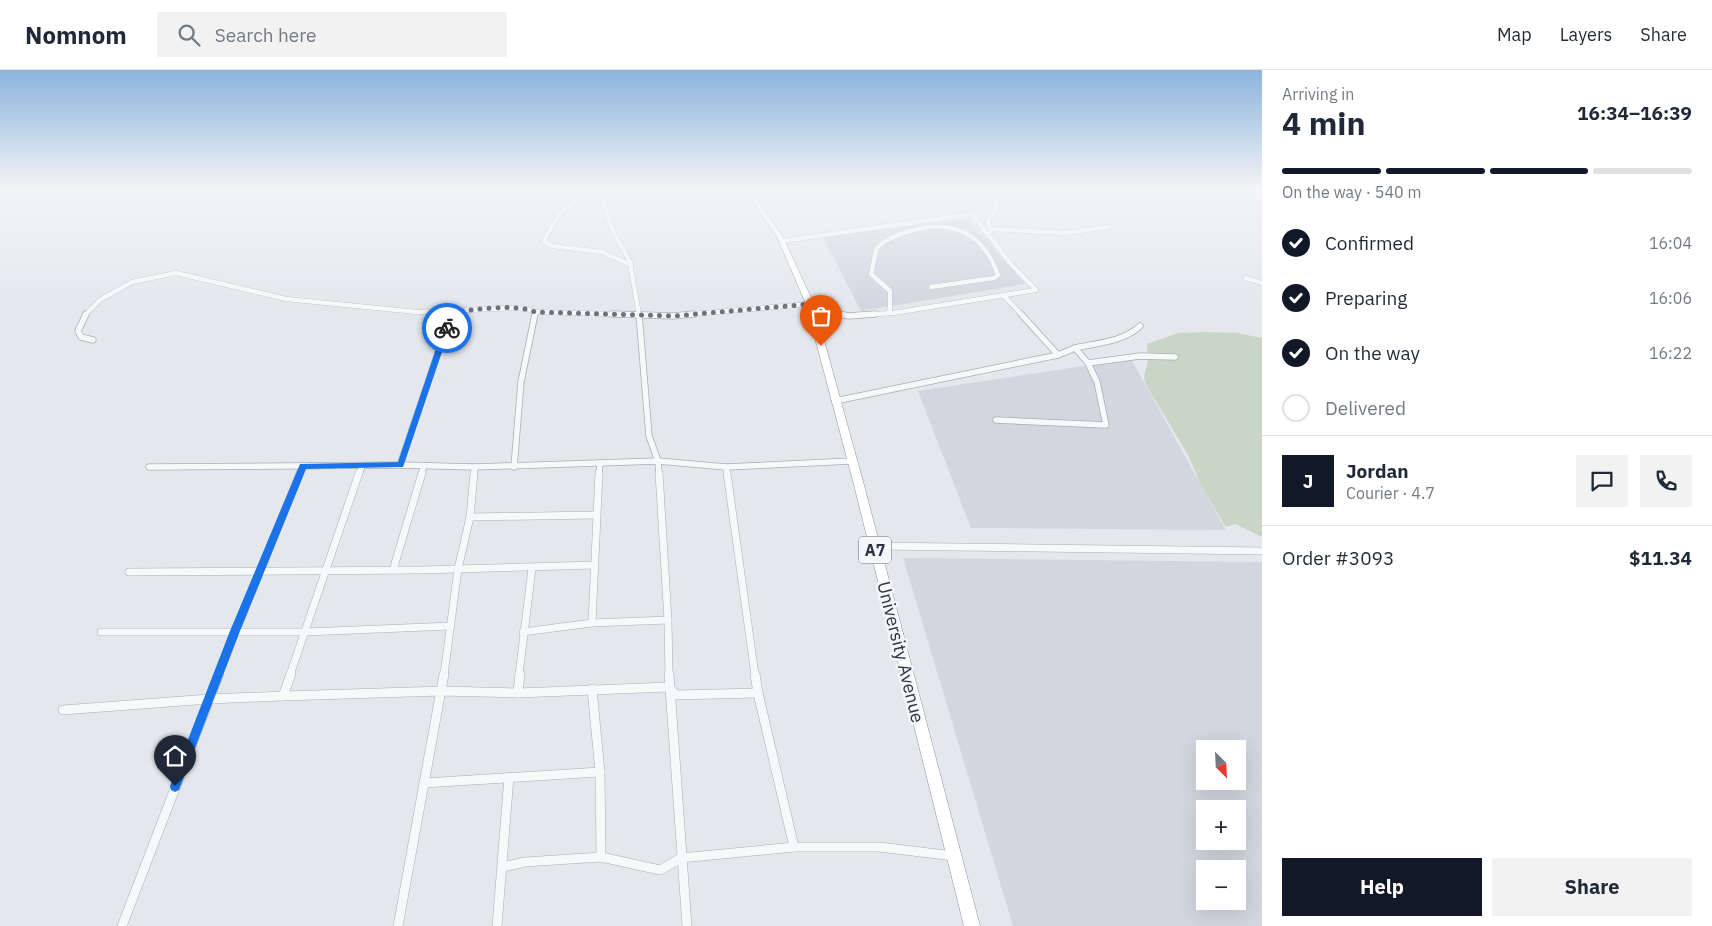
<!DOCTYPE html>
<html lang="en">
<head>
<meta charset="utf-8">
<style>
	body { margin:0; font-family:"IBM Plex Sans",sans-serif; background:#f2f2f3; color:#1f2937; height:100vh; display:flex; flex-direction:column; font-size:19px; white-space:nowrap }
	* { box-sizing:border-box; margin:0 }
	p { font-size:16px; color:#747a83 }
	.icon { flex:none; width:28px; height:28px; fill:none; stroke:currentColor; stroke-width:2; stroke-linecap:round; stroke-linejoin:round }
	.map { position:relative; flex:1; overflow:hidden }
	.panel { display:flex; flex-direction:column; background:#fff; width:450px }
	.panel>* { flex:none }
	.needle { width:32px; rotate:156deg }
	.buttons { position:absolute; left:1196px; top:670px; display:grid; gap:10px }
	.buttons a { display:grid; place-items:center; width:50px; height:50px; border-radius:0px; background:#fff; box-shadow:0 5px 20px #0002; font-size:25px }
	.pin { position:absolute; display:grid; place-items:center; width:42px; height:42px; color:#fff; margin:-51px -21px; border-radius:50% 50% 50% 0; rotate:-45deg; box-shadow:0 0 5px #0007 }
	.pin .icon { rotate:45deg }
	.courier { position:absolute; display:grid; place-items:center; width:50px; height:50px; margin:-25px; border:4px solid #1a73e8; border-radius:50%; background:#fff; color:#222; box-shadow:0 1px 6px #0007 }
	.head em { font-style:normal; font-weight:700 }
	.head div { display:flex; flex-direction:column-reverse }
	.head { display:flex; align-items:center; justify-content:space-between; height:85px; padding:0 20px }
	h1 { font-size:32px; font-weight:700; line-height:38px }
	.bar { display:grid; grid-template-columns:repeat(4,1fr); gap:8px 5px; align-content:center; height:60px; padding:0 20px }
	.bar i { height:6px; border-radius:4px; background:#e0e1e3 }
	.bar .on { background:#111827 }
	.bar p { grid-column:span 4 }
	.line { display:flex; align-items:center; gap:12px; padding:0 20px; border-top:1px solid #e0e1e3 }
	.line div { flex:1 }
	.round { display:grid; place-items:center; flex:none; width:52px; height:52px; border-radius:0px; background:#f2f2f3 }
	ol { padding:0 20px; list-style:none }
	li { display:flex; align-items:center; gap:15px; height:55px }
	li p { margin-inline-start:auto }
	li .icon { padding:5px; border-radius:50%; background:#111827; color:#fff; stroke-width:4 }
	li:last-child { color:#747a83 }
	li i { width:28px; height:28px; border:2px solid #e0e1e3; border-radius:50% }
	.action { display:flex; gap:10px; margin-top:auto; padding:10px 20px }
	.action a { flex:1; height:58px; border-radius:0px; background:#111827; color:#fff; font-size:20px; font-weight:700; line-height:58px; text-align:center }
	.action a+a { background:#f2f2f3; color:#1f2937 }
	header { display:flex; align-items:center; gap:30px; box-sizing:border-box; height:70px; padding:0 25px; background:#fff; border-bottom:1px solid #e0e1e3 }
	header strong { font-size:24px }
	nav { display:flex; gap:28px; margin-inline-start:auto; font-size:18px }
	.search { width:350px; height:45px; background:#f2f2f3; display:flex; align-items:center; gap:12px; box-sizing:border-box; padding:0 18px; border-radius:0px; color:#747a83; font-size:19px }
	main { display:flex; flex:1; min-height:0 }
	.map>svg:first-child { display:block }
	.built { fill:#d2d6de; fill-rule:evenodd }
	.green { fill:#c9d6c5 }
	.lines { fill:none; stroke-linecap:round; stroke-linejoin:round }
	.minor-far3-casing { stroke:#a9aeb7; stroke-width:5 }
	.minor-far2-casing { stroke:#a9aeb7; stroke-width:7 }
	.minor-far1-casing { stroke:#a9aeb7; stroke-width:8 }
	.minor-casing { stroke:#a9aeb7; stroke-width:10 }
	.trunk-casing { stroke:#8b94a3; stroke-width:1 }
	.minor-far3 { stroke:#f7f8fa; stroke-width:4.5 }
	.minor-far2 { stroke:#f7f8fa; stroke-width:5.5 }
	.minor-far1 { stroke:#f7f8fa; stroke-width:7 }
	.minor { stroke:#f7f8fa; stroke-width:9 }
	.trunk { fill:#fff; fill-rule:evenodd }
	.route { fill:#1a73e8 }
	.done { stroke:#6c737f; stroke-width:5; stroke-dasharray:0 9 }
	.labels { text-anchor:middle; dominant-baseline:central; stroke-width:5; stroke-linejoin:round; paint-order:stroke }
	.shield { fill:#f4f6f9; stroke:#676e7b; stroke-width:1 }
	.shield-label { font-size:16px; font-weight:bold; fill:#2b3445 }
	.street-label { font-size:18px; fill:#2b3445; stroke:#f4f6f9 }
</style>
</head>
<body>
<header>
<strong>Nomnom</strong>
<div class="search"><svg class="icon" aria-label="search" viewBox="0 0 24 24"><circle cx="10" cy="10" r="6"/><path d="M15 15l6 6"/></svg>Search here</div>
<nav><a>Map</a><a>Layers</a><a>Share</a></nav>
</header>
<main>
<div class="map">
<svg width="1262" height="856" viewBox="0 0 1262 856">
	<rect width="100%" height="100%" fill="#e4e7ec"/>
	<!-- built -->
	<g class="built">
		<path d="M968,149L1025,214L861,241L823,167Z"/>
		<path d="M1131,289L1226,460L971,458L918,321Z"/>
		<path d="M903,488L1262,492V856H1013ZM1205,679H1238V711H1205ZM1205,739H1238V771H1205ZM1205,799H1238V831H1205Z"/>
	</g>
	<!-- green -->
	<path class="green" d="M1206,262L1237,263L1262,268V467L1235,454L1226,457L1202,417L1188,385L1146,315L1144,307L1148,291L1147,274L1179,263Z"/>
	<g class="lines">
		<defs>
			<g id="minor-far3">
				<path d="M591,118L559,144L544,171L552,176L602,182L631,195"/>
				<path d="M596,118L602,127L611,157L630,192L639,245"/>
				<path d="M991,159L1065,163L1108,157"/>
				<path d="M991,162L988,150L996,140L994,118"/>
				<path d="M782,171L972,144L1010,193L1036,220L893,243L857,245"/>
				<path d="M1246,208L1262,213"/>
				<path d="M1004,226L1022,245"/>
				<path d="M812,240L846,245"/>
				<path d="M887,243L890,240V221L871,204C873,198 875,182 877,178C882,171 894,167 901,164C944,147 982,158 998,205L994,208L931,217"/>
				<path d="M85,245L100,230L132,212L176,203L286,229L417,242L513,238L527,239L535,242L655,245"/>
				<path d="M451,245L452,242"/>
				<path d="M534,245L535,242"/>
				<path d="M680,245L810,234"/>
			</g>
			<g id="minor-far2">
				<path d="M86,244L78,261L81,267L93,270"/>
				<path d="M612,244L674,246L694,244"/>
				<path d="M639,244L649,366L658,391L659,405"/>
				<path d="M838,244L849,246L875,244"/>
				<path d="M1075,278C1097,273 1123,272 1140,256"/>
				<path d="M1058,285L1075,278L1088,293L1140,286L1175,287"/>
				<path d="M835,331L1058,285L1021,244"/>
				<path d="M996,350L1106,355L1097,312L1088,293"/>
				<path d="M400,395L451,244"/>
				<path d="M149,397L400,395L475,397L658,391L726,397L852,391"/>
				<path d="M514,397L521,312L535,244"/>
				<path d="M726,397L727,405"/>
				<path d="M299,405L303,396"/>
				<path d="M359,405L362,396"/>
				<path d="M421,405L424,396"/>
				<path d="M474,405L475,397"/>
				<path d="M599,405L600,393"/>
			</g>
			<g id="minor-far1">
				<path d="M599,403L592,553L668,550"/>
				<path d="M659,403L668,550L669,605"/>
				<path d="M727,403L755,605"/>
				<path d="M470,447L596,445"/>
				<path d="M874,476L1262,481"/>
				<path d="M393,500L422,403"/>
				<path d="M129,502L421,500L595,495"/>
				<path d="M101,562H306L451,556"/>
				<path d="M523,562L592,553"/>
				<path d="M218,605L300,403"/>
				<path d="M290,605L359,403"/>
				<path d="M444,605L458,499L470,447L474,403"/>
				<path d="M519,605L532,498"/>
			</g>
			<g id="minor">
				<path d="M669,604L687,856"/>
				<path d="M755,604L758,623L794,777"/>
				<path d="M592,619L600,702L601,787"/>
				<path d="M518,623L520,604"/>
				<path d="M283,626L291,604"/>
				<path d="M63,640L209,629L283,626L442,621L518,623L669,617L676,625L758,623"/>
				<path d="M424,713L600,702"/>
				<path d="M503,797L525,792L601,787L660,800L681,788L794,777H879L954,786"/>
				<path d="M122,856L219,604"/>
				<path d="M398,856L444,604"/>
				<path d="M497,856L509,707"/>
			</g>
			<path id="trunk" d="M743,118H749L783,167L814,234L864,415L980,856H964L854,415L806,234L777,167Z"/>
		</defs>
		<!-- minor-far3 casing -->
		<use href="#minor-far3" class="minor-far3-casing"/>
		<!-- minor-far2 casing -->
		<use href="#minor-far2" class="minor-far2-casing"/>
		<!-- minor-far1 casing -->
		<use href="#minor-far1" class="minor-far1-casing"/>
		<!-- minor casing -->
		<use href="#minor" class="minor-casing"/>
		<!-- trunk casing -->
		<use href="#trunk" class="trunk-casing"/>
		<!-- minor-far3 -->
		<use href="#minor-far3" class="minor-far3"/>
		<!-- minor-far2 -->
		<use href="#minor-far2" class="minor-far2"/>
		<!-- minor-far1 -->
		<use href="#minor-far1" class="minor-far1"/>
		<!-- minor -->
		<use href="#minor" class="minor"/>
		<!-- trunk -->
		<use href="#trunk" class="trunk"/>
	</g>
	<!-- sky -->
	<linearGradient id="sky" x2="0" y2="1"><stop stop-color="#8bb4dd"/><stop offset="0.5" stop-color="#f3f4f6"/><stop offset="1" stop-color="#f3f4f6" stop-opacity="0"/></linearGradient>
	<rect width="1262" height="238" fill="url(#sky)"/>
	<!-- route -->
	<path class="route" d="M447,256L450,258L403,397L306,399L240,561L179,720L175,722L171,720L170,716L230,561L300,394L398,392L443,258Z"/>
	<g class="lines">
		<!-- done -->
		<path class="done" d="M447,258L452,242C476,240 513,233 535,242L674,246L810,234L821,276"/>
	</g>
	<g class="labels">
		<!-- shield labels -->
		<rect class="shield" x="859" y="466.5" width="32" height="27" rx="4"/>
		<g class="shield-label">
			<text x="875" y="480">A7</text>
		</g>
		<!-- street labels -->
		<g class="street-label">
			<text transform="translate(901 582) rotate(76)">University Avenue</text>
		</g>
	</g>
</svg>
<div class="buttons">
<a><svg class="needle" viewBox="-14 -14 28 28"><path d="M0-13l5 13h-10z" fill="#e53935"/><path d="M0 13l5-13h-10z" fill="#747a83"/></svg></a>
<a>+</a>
<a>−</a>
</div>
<div class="pin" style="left:821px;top:276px;background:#ea580c"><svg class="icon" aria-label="bag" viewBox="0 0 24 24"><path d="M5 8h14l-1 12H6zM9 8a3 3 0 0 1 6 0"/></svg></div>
<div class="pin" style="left:175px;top:716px;background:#1f2937"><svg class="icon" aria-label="home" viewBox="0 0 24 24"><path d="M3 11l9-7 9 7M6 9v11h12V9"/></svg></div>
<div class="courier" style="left:447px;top:258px"><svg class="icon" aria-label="bike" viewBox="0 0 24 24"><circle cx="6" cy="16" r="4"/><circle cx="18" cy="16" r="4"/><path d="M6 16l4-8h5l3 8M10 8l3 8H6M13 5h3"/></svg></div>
</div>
<section class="panel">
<div class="head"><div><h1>4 min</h1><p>Arriving in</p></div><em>16:34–16:39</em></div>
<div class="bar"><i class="on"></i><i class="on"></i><i class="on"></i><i></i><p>On the way · 540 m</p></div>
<ol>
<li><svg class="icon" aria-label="check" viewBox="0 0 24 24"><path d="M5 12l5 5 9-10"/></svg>Confirmed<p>16:04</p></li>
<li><svg class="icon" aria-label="check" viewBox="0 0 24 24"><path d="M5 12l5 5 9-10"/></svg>Preparing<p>16:06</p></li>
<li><svg class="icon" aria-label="check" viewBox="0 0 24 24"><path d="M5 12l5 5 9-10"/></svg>On the way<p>16:22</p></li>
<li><i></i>Delivered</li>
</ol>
<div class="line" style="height:90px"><b class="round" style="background:#111827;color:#fff">J</b><div><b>Jordan</b><p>Courier · 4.7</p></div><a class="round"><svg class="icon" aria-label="chat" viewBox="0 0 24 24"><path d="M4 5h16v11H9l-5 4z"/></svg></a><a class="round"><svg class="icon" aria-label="phone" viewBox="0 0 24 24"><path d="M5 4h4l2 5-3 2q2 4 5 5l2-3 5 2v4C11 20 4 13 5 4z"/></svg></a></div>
<div class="line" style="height:65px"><div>Order #3093</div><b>$11.34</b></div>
<div class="action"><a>Help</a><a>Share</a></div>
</section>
</main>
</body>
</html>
